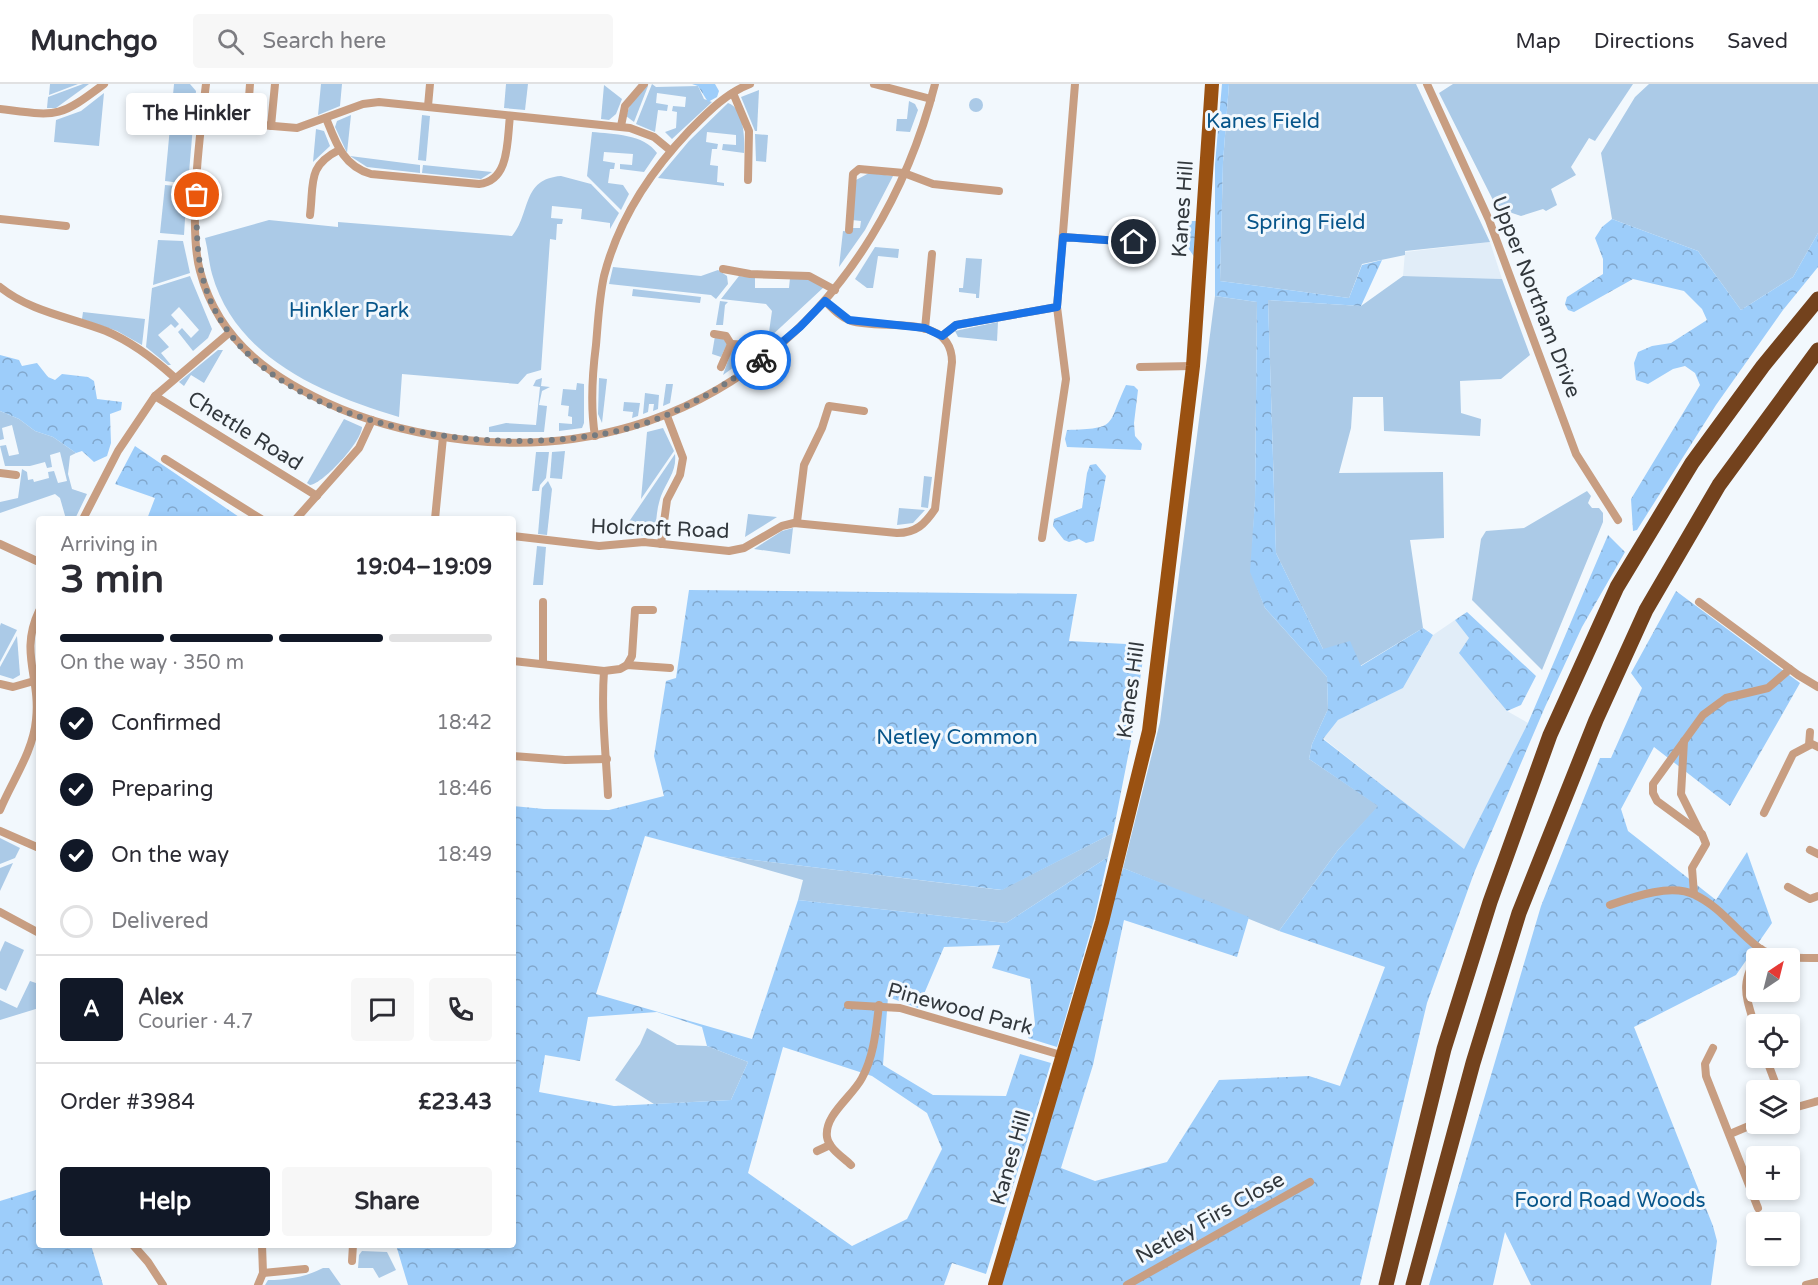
<!DOCTYPE html>
<html lang="en">
<head>
<meta charset="utf-8">
<style>
	body { margin:0; font-family:"Varela Round",sans-serif; background:#f7f7f7; color:#2b2b33; height:100vh; display:flex; flex-direction:column; font-size:22px; white-space:nowrap }
	* { box-sizing:border-box; margin:0 }
	p { font-size:20px; color:#7c7c81 }
	.icon { flex:none; width:33px; height:33px; fill:none; stroke:currentColor; stroke-width:2; stroke-linecap:round; stroke-linejoin:round }
	.map { position:relative; flex:1; overflow:hidden }
	.side { position:absolute; left:36px; top:432px; width:480px; height:732px; display:flex; flex-direction:column; background:#fff; border-radius:6px; box-shadow:0 3px 9px #0003 }
	.side>* { flex:none }
	.needle { width:39px; rotate:35deg }
	.controls { position:absolute; left:1746px; top:864px; display:grid; gap:12px }
	.controls a { display:grid; place-items:center; width:54px; height:54px; border-radius:6px; background:#fff; box-shadow:0 3px 9px #0003; font-size:30px }
	.pin { position:absolute; display:grid; place-items:center; width:51px; height:51px; color:#fff; margin:-26px; border:3px solid #fff; border-radius:50%; box-shadow:0 2px 6px #0007 }
	.courier { position:absolute; display:grid; place-items:center; width:60px; height:60px; margin:-30px; border:4px solid #1a73e8; border-radius:50%; background:#fff; color:#222; box-shadow:0 2px 8px #0007 }
	.bubble { position:absolute; height:42px; border-radius:6px; background:#fff; box-shadow:0 3px 9px #0003; font-size:20px; font-weight:700; line-height:42px; text-align:center }
	.overview em { font-style:normal; font-weight:700 }
	.overview div { display:flex; flex-direction:column-reverse }
	.overview { display:flex; align-items:center; justify-content:space-between; height:102px; padding:0 24px }
	h1 { font-size:39px; font-weight:700; line-height:45px }
	.bar { display:grid; grid-template-columns:repeat(4,1fr); gap:9px 6px; align-content:center; height:72px; padding:0 24px }
	.bar i { height:8px; border-radius:4px; background:#e1e1e2 }
	.bar .active { background:#111827 }
	.bar p { grid-column:span 4 }
	.line { display:flex; align-items:center; gap:15px; padding:0 24px; border-top:2px solid #e1e1e2 }
	.line div { flex:1 }
	.round { display:grid; place-items:center; flex:none; width:63px; height:63px; border-radius:6px; background:#f7f7f7 }
	ol { padding:0 24px; list-style:none }
	li { display:flex; align-items:center; gap:18px; height:66px }
	li p { margin-inline-start:auto }
	li .icon { padding:6px; border-radius:50%; background:#111827; color:#fff; stroke-width:4 }
	li:last-child { color:#7c7c81 }
	li i { width:33px; height:33px; border:3px solid #e1e1e2; border-radius:50% }
	.button { display:flex; gap:12px; margin-top:auto; padding:12px 24px }
	.button a { flex:1; height:69px; border-radius:6px; background:#111827; color:#fff; font-size:24px; font-weight:700; line-height:69px; text-align:center }
	.button a+a { background:#f7f7f7; color:#2b2b33 }
	header { display:flex; align-items:center; gap:36px; box-sizing:border-box; height:84px; padding:0 30px; background:#fff; border-bottom:2px solid #e1e1e2 }
	header strong { font-size:28px }
	nav { display:flex; gap:33px; margin-inline-start:auto; font-size:21px }
	.search { width:420px; height:54px; background:#f7f7f7; display:flex; align-items:center; gap:15px; box-sizing:border-box; padding:0 21px; border-radius:6px; color:#7c7c81; font-size:22px }
	.map>svg:first-child { display:block }
	.built { fill:#e1edf8 }
	.green { fill:#abcae7 }
	.forest { fill:url(#forest-crowns); fill-rule:evenodd }
	.lines { fill:none; stroke-linecap:round; stroke-linejoin:round }
	.minor { stroke:#c89e82; stroke-width:8 }
	.primary { stroke:#9a5111; stroke-width:14 }
	.motorway { stroke:#73421d; stroke-width:15 }
	.done { stroke:#757b80; stroke-width:6; stroke-dasharray:0 10.8 }
	.route { stroke:#1a73e8; stroke-width:8 }
	.labels { text-anchor:middle; dominant-baseline:central; stroke-width:6; stroke-linejoin:round; paint-order:stroke }
	.park-label { font-size:21px; fill:#07558a; stroke:#f2f8fd }
	.street-label { font-size:21px; fill:#32383d; stroke:#f2f8fd }
</style>
</head>
<body>
<header>
<strong>Munchgo</strong>
<div class="search"><svg class="icon" aria-label="search" viewBox="0 0 24 24"><circle cx="10" cy="10" r="6"/><path d="M15 15l6 6"/></svg>Search here</div>
<nav><a>Map</a><a>Directions</a><a>Saved</a></nav>
</header>
<div class="map">
<svg width="1818" height="1201" viewBox="0 0 1818 1201">
	<defs>
		<pattern id="forest-crowns" width="20" height="18" patternUnits="userSpaceOnUse" patternTransform="scale(1.5)"><rect width="20" height="18" fill="#9dcdfa"/><path d="M2 6a3 3 0 1 1 6 0M12 15a3 3 0 1 1 6 0" fill="none" stroke="#81a7cc"/></pattern>
	</defs>
	<rect width="100%" height="100%" fill="#f2f8fd"/>
	<!-- built -->
	<g class="built">
		<path d="M1490,158L1502,195L1403,192L1405,168Z"/>
		<path d="M1455,536L1469,554L1507,627L1528,639L1464,766L1323,654L1338,636L1403,604L1433,551Z"/>
	</g>
	<!-- green -->
	<g class="green">
		<path d="M50,0H78L49,11Z"/>
		<path d="M83,0H89L56,24H47L48,13Z"/>
		<path d="M174,0H190L196,7L188,100L165,97Z"/>
		<path d="M321,0H342L340,22L318,31Z"/>
		<path d="M506,0H528L525,26L504,24Z"/>
		<path d="M648,0V2L634,38L626,32L630,21Z"/>
		<path d="M652,0L656,3L698,2L704,15L712,18L672,55L665,48L676,44L677,28L672,27L673,22L685,23L686,13L657,9L656,19L668,21L667,27L658,26L655,48L636,40Z"/>
		<path d="M1229,0H1416L1490,158L1405,167V171L1362,180L1349,214L1220,197L1223,78Z"/>
		<path d="M1453,0H1633L1595,57L1589,54L1571,83L1576,91L1551,105L1557,121L1546,127L1543,125L1521,132L1497,124L1439,9Z"/>
		<path d="M1649,0H1818V149L1793,193L1741,226L1698,167L1612,135L1601,69L1635,13Z"/>
		<path d="M604,1L622,15L616,30L609,36L601,35Z"/>
		<path d="M759,6L757,47H755L741,13Z"/>
		<path d="M104,9L99,62L54,58L56,36L81,27Z"/>
		<circle cx="976" cy="21" r="7"/>
		<path d="M909,17L915,20L918,26L910,48L896,47L897,35H907Z"/>
		<path d="M728,19C744,24 745,54 744,69L722,66L723,60L736,61V51L707,48L706,58L718,60L717,65H712L710,81L718,82L717,98L724,99V102L658,94L689,57Z"/>
		<path d="M351,31L347,69L335,43L337,37Z"/>
		<path d="M422,31L430,32L426,77L418,76Z"/>
		<path d="M316,45L324,47L330,62L313,78Z"/>
		<path d="M592,48C613,50 644,50 657,69L644,88L620,85V80L632,81L633,70L604,68L603,77L615,79L614,85H610L608,99L623,101L629,110L621,126L587,92Z"/>
		<path d="M755,50L768,51L766,78L756,77Z"/>
		<path d="M350,72L420,81V89L367,83Z"/>
		<path d="M423,81L492,88L481,95L422,89Z"/>
		<path d="M869,89L893,92L865,146L839,183L843,147L851,148V144H860L861,137L852,136L856,96Z"/>
		<path d="M561,92L591,100L619,129L610,145V139L581,135L582,125L552,122L551,134L563,135L562,140H557L556,156L550,155L541,286L527,290L518,300L402,290L399,333C323,310 236,275 212,190C209,179 208,166 205,154L269,136L338,143V138L512,152C531,130 521,95 561,92Z"/>
		<path d="M165,101L187,103L184,151L160,149Z"/>
		<path d="M158,156L183,157L190,189L153,201Z"/>
		<path d="M875,163L899,165L898,174L878,172L873,204H867L855,195Z"/>
		<path d="M966,174L982,175L979,214H976V210L959,208V204H963Z"/>
		<path d="M613,183L701,192L718,186L727,192L728,200L716,215L711,211L609,200Z"/>
		<path d="M190,192L212,245L208,254L193,267L178,248L182,244L191,254L199,246L179,223L171,231L179,240L175,244L171,240L158,251L169,263L161,269L171,281H168L146,263L152,204Z"/>
		<path d="M739,192L755,194V204H789L790,194H806L824,203L768,255L772,227L766,220L721,215Z"/>
		<path d="M1403,192L1502,195L1530,271L1501,295L1460,297L1461,329L1481,335L1480,352L1384,347L1383,313H1353L1351,344L1339,389L1443,388L1444,454L1410,456L1423,544L1360,582L1323,565L1276,469L1268,216L1361,222Z"/>
		<path d="M633,205L701,213L700,219L632,212Z"/>
		<path d="M1215,212L1257,218L1255,416L1251,488L1265,524L1327,593L1328,625L1312,660L1309,675L1379,722L1338,766L1279,847L1123,784L1160,638Z"/>
		<path d="M720,217L728,218L725,221L723,241H716Z"/>
		<path d="M83,228L145,235L142,261L117,247L82,235Z"/>
		<path d="M998,238L997,257L958,253L955,247Z"/>
		<path d="M715,252L722,253L727,260L721,273L712,270Z"/>
		<path d="M747,263L756,267L723,291L732,265Z"/>
		<path d="M218,266H223L204,299L191,291L184,302L179,298Z"/>
		<path d="M542,294L541,302L550,303L542,307L539,321L547,322L544,348H489V343L506,339L536,341L540,303L533,302L536,296Z"/>
		<path d="M599,294L607,295L602,339L598,330Z"/>
		<path d="M577,299L584,300V339L582,344L559,347V339L572,340V333L568,332L569,322L561,321L563,305L576,306Z"/>
		<path d="M666,300H673L670,319L663,322Z"/>
		<path d="M645,309L659,311L658,325L653,327L654,320H649L648,328L643,330Z"/>
		<path d="M624,318L640,319L638,332L632,334L633,328L623,327Z"/>
		<path d="M0,327L19,335L35,347L53,353L76,369L70,372L68,390L72,405L87,410L75,435H66L60,414L55,410L0,429V418L18,414L22,385L27,388L28,396L33,395L34,398L49,394L48,388L54,387L58,399L67,397L60,368L50,371L52,383L47,384L45,378L30,382H5L0,362L6,361L9,372L19,370L12,341L2,344L4,355L0,356Z"/>
		<path d="M344,335L362,343C362,357 324,399 310,401L307,399Z"/>
		<path d="M663,344L674,367L641,415L647,348Z"/>
		<path d="M565,367L562,395L550,394L552,368Z"/>
		<path d="M536,368H549L546,394L540,401L539,407H532Z"/>
		<path d="M675,370C677,387 667,397 661,412C657,424 656,434 656,446L650,452L633,451L624,445Z"/>
		<path d="M924,392L932,393L928,424L921,423Z"/>
		<path d="M548,397L552,405L547,451L538,450L542,404Z"/>
		<path d="M1587,407L1591,412L1588,419L1592,424H1599L1603,429V438L1542,586L1472,516L1481,455L1486,447L1524,444Z"/>
		<path d="M899,424L925,426L913,439L897,441Z"/>
		<path d="M748,430L777,433L745,453Z"/>
		<path d="M793,444L790,470L754,465L782,447Z"/>
		<path d="M537,462L546,463L543,501H533Z"/>
		<path d="M1,539L17,546L0,578V542Z"/>
		<path d="M17,552L20,591L13,595L0,591V583Z"/>
		<path d="M1113,749L1108,773L1006,839L798,816L803,796L720,772L1001,806Z"/>
		<path d="M0,754L20,764L15,774L0,780Z"/>
		<path d="M13,779L0,807V784Z"/>
		<path d="M5,857L24,866L6,907L0,904V868Z"/>
		<path d="M30,897L39,900V924L0,936V916L17,924Z"/>
		<path d="M647,944L677,961L707,962L748,978L731,1016L654,1020L615,996L640,960Z"/>
		<path d="M362,1167L387,1168L396,1186L379,1194L373,1184H358L359,1171Z"/>
		<path d="M323,1184H329L341,1201H265L268,1196C287,1196 306,1193 323,1184Z"/>
	</g>
	<!-- forest -->
	<g class="forest">
		<path d="M692,0H715L719,7L717,13L708,18L698,2Z"/>
		<path d="M1222,0H1229L1223,78L1220,197L1349,214L1362,181L1382,176L1361,222L1268,216L1276,469L1323,565L1350,557L1361,582L1423,544L1433,551L1403,604L1338,636L1323,655L1464,765L1528,639L1608,451L1625,468L1582,543L1545,623L1474,789L1427,919L1360,1201H1001L1123,784L1249,833L1237,873L1124,836L1093,981L1061,1084L1095,1097L1167,1078L1219,996L1309,992L1340,1002L1385,883L1279,847L1338,766L1378,722L1309,675L1312,660L1328,625L1327,593L1265,524L1250,488L1255,416L1257,218L1215,212V80Z"/>
		<path d="M1612,135L1698,167L1741,226L1793,193L1818,149V183L1783,226L1716,321L1637,446L1633,447L1631,415L1700,301L1695,289L1685,282L1673,285L1648,300L1636,296L1634,279L1638,268L1652,262L1671,259L1707,236L1702,225L1684,207L1633,195L1574,228L1568,226L1565,220L1567,213L1603,190V175L1595,154L1602,143Z"/>
		<path d="M1176,137H1200L1195,174L1182,155V142L1176,141Z"/>
		<path d="M0,271L19,276L22,282L37,279L48,293L55,296L62,290L88,293L94,297L97,315L122,318L121,326L110,330L111,359L107,372L94,378L82,367L76,369L53,353L35,347L19,335L0,327Z"/>
		<path d="M1126,301L1134,302L1138,306L1134,339L1135,352L1142,360L1141,366L1067,363L1065,355L1067,346C1119,344 1106,343 1126,301Z"/>
		<path d="M135,362L242,435H147L155,414L115,400Z"/>
		<path d="M1096,380L1106,392L1094,457L1086,459L1079,455L1069,458L1064,456L1053,442L1054,435L1082,424L1087,389L1090,381Z"/>
		<path d="M689,506L1077,510L1069,557L1145,561L1132,652L1113,749L1002,806L720,772L645,752L596,910L752,955L798,816L1006,839L1108,773L1095,832L1057,963L1028,954L1035,940L1030,895L992,884L1000,861L944,863L918,924L888,913L883,981L933,1011L1006,1012L1020,970L1051,979L986,1190L952,1179L944,1201H408L396,1161H513V722L544,725L609,726L664,712L654,672L666,597L676,594ZM657,928L702,943L707,962L748,978L731,1016L614,1022L539,1008L545,971L580,977L588,933ZM783,963L872,992L927,1029L942,1065L907,1135L852,1162L748,1089Z"/>
		<path d="M1676,507L1800,599L1730,722L1654,663L1621,725L1628,747L1716,816L1747,768L1772,839L1736,891L1634,943L1713,1142L1717,1157L1711,1201H1531L1505,1148L1493,1201H1429L1541,822L1600,674H1611L1642,604L1631,589Z"/>
		<path d="M1467,528L1536,592L1521,621L1507,627L1459,569L1469,554L1455,536Z"/>
		<path d="M39,1105V1161H91L103,1201H0V1117Z"/>
	</g>
	<g class="lines">
		<!-- minor -->
		<g class="minor">
			<path d="M206,0C200,48 188,143 200,187C219,260 276,297 341,325C380,341 424,351 466,356C703,382 879,221 935,0"/>
			<path d="M874,0L931,15"/>
			<path d="M1427,0L1489,136L1576,370L1618,436"/>
			<path d="M733,9L749,47L748,96"/>
			<path d="M428,22L430,0"/>
			<path d="M0,25C57,32 58,35 104,0"/>
			<path d="M326,34C336,59 343,82 371,90L479,100C510,97 507,56 510,32"/>
			<path d="M202,36L297,44L363,20L379,18L630,44L654,53L671,67"/>
			<path d="M247,40L250,0"/>
			<path d="M271,42L275,0"/>
			<path d="M621,42L625,22L644,0"/>
			<path d="M310,131C314,99 307,82 339,66"/>
			<path d="M0,135L66,142"/>
			<path d="M849,146L853,90L859,85L904,89L933,100L999,107"/>
			<path d="M1063,153L1148,159"/>
			<path d="M723,185L750,190L809,192L835,206"/>
			<path d="M0,203C31,228 70,233 106,247C132,258 153,274 174,293"/>
			<path d="M925,245L932,170"/>
			<path d="M714,250L726,252L731,260"/>
			<path d="M942,252L956,241L1057,223"/>
			<path d="M721,283L731,260L752,261L763,275"/>
			<path d="M1140,283L1193,282"/>
			<path d="M155,312L317,412"/>
			<path d="M595,352C590,321 592,292 596,261C598,238 599,215 604,192C618,137 650,88 689,47C707,29 726,9 750,0"/>
			<path d="M165,375L261,435"/>
			<path d="M0,389L16,391"/>
			<path d="M83,435L118,367L155,312L229,249"/>
			<path d="M296,435L359,364L372,336"/>
			<path d="M435,435L443,353"/>
			<path d="M797,438L804,381L822,344L829,322L864,327"/>
			<path d="M513,452L599,462L644,458L729,467L744,464L782,442L794,439L897,449C916,449 925,440 935,425L952,278C952,228 883,247 851,237C840,233 833,225 825,217"/>
			<path d="M1042,454L1066,295L1057,223L1075,0"/>
			<path d="M0,460L39,478"/>
			<path d="M661,460L667,416L680,391L683,374L667,332"/>
			<path d="M543,518V579"/>
			<path d="M1699,518L1798,591L1818,603"/>
			<path d="M513,577L604,587L620,585L627,581L670,584"/>
			<path d="M627,581L632,572L635,526H653"/>
			<path d="M604,587C601,629 606,670 608,711"/>
			<path d="M0,600L13,603L34,597"/>
			<path d="M1684,657L1681,710L1700,748"/>
			<path d="M1809,661L1810,648"/>
			<path d="M513,672L565,676L607,675"/>
			<path d="M0,726C12,697 33,668 36,636C41,594 19,569 39,527"/>
			<path d="M1764,729L1793,670L1812,660L1818,663"/>
			<path d="M0,747L39,764"/>
			<path d="M1810,766L1818,770"/>
			<path d="M1788,803L1810,815L1818,812"/>
			<path d="M1694,810L1692,784L1706,760L1702,750L1657,717L1653,709V700L1703,631L1726,614L1768,604L1790,585"/>
			<path d="M1610,821C1633,813 1671,799 1695,811C1721,823 1737,848 1759,864C1774,875 1801,874 1818,874"/>
			<path d="M0,828L39,849"/>
			<path d="M848,921L900,924L1061,971"/>
			<path d="M1756,946C1745,909 1739,900 1761,865"/>
			<path d="M1713,964L1705,980L1706,992L1758,1124"/>
			<path d="M1766,974L1778,1006"/>
			<path d="M1790,1025L1818,1017"/>
			<path d="M1730,1050L1756,1039"/>
			<path d="M817,1067L830,1061"/>
			<path d="M851,1081C843,1073 829,1065 827,1053C824,1031 852,1013 862,994C874,972 876,946 879,921"/>
			<path d="M1790,1086L1794,1087"/>
			<path d="M133,1161L148,1178L163,1201"/>
			<path d="M352,1177L353,1161"/>
			<path d="M263,1189L305,1185"/>
			<path d="M258,1201L263,1189L262,1161"/>
			<path d="M1127,1201L1310,1098"/>
			<path d="M1806,1201L1818,1198"/>
		</g>
		<!-- primary -->
		<path class="primary" d="M995,1201L1102,838L1149,647L1193,282L1212,0"/>
		<!-- motorway -->
		<g class="motorway">
			<path d="M1386,1201L1444,965L1490,818L1550,651L1617,503L1692,379L1763,282L1818,215"/>
			<path d="M1413,1201L1473,979L1519,829L1596,636L1646,526L1719,401L1818,266"/>
		</g>
	</g>
	<g class="lines">
		<!-- done -->
		<path class="done" d="M197,111C196,153 196,192 217,230C283,350 508,377 629,344C678,331 719,305 761,276"/>
		<!-- route -->
		<path class="route" d="M761,276L800,243L825,217L849,236L925,244L942,252L956,241L1057,223L1063,153L1134,158"/>
	</g>
	<g class="labels">
		<!-- park labels -->
		<g class="park-label">
			<text x="1263" y="37">Kanes Field</text>
			<text x="1306" y="138">Spring Field</text>
			<text x="349" y="226">Hinkler Park</text>
			<text x="957" y="653">Netley Common</text>
			<text x="1610" y="1116">Foord Road Woods</text>
		</g>
		<!-- street labels -->
		<g class="street-label">
			<text transform="translate(1183 125) rotate(-86)">Kanes Hill</text>
			<text transform="translate(1536 213) rotate(69)">Upper Northam Drive</text>
			<text transform="translate(245 347) rotate(32)">Chettle Road</text>
			<text transform="translate(660 445) rotate(2)">Holcroft Road</text>
			<text transform="translate(1131 606) rotate(-82)">Kanes Hill</text>
			<text transform="translate(960 925) rotate(15)">Pinewood Park</text>
			<text transform="translate(1011 1074) rotate(-74)">Kanes Hill</text>
			<text transform="translate(1210 1134) rotate(-29)">Netley Firs Close</text>
		</g>
	</g>
</svg>
<div class="controls">
<a><svg class="needle" viewBox="-14 -14 28 28"><path d="M0-13l5 13h-10z" fill="#e53935"/><path d="M0 13l5-13h-10z" fill="#7c7c81"/></svg></a>
<a><svg class="icon" aria-label="locate" viewBox="0 0 24 24"><circle cx="12" cy="12" r="6"/><path d="M12 2v4M12 18v4M2 12h4M18 12h4"/></svg></a>
<a><svg class="icon" aria-label="layers" viewBox="0 0 24 24"><path d="M12 4l9 5-9 5-9-5zM3 14l9 5 9-5"/></svg></a>
<a>+</a>
<a>−</a>
</div>
<div class="pin" style="left:197px;top:111px;background:#ea580c"><svg class="icon" aria-label="bag" viewBox="0 0 24 24"><path d="M5 8h14l-1 12H6zM9 8a3 3 0 0 1 6 0"/></svg></div>
<div class="pin" style="left:1134px;top:158px;background:#1f2937"><svg class="icon" aria-label="home" viewBox="0 0 24 24"><path d="M3 11l9-7 9 7M6 9v11h12V9"/></svg></div>
<div class="courier" style="left:761px;top:276px"><svg class="icon" aria-label="bike" viewBox="0 0 24 24"><circle cx="6" cy="16" r="4"/><circle cx="18" cy="16" r="4"/><path d="M6 16l4-8h5l3 8M10 8l3 8H6M13 5h3"/></svg></div>
<div class="bubble" style="left:126px;top:9px;width:141px">The Hinkler</div>
<section class="side">
<div class="overview"><div><h1>3 min</h1><p>Arriving in</p></div><em>19:04–19:09</em></div>
<div class="bar"><i class="active"></i><i class="active"></i><i class="active"></i><i></i><p>On the way · 350 m</p></div>
<ol>
<li><svg class="icon" aria-label="check" viewBox="0 0 24 24"><path d="M5 12l5 5 9-10"/></svg>Confirmed<p>18:42</p></li>
<li><svg class="icon" aria-label="check" viewBox="0 0 24 24"><path d="M5 12l5 5 9-10"/></svg>Preparing<p>18:46</p></li>
<li><svg class="icon" aria-label="check" viewBox="0 0 24 24"><path d="M5 12l5 5 9-10"/></svg>On the way<p>18:49</p></li>
<li><i></i>Delivered</li>
</ol>
<div class="line" style="height:108px"><b class="round" style="background:#111827;color:#fff">A</b><div><b>Alex</b><p>Courier · 4.7</p></div><a class="round"><svg class="icon" aria-label="chat" viewBox="0 0 24 24"><path d="M4 5h16v11H9l-5 4z"/></svg></a><a class="round"><svg class="icon" aria-label="phone" viewBox="0 0 24 24"><path d="M5 4h4l2 5-3 2q2 4 5 5l2-3 5 2v4C11 20 4 13 5 4z"/></svg></a></div>
<div class="line" style="height:78px"><div>Order #3984</div><b>£23.43</b></div>
<div class="button"><a>Help</a><a>Share</a></div>
</section>
</div>
</body>
</html>
